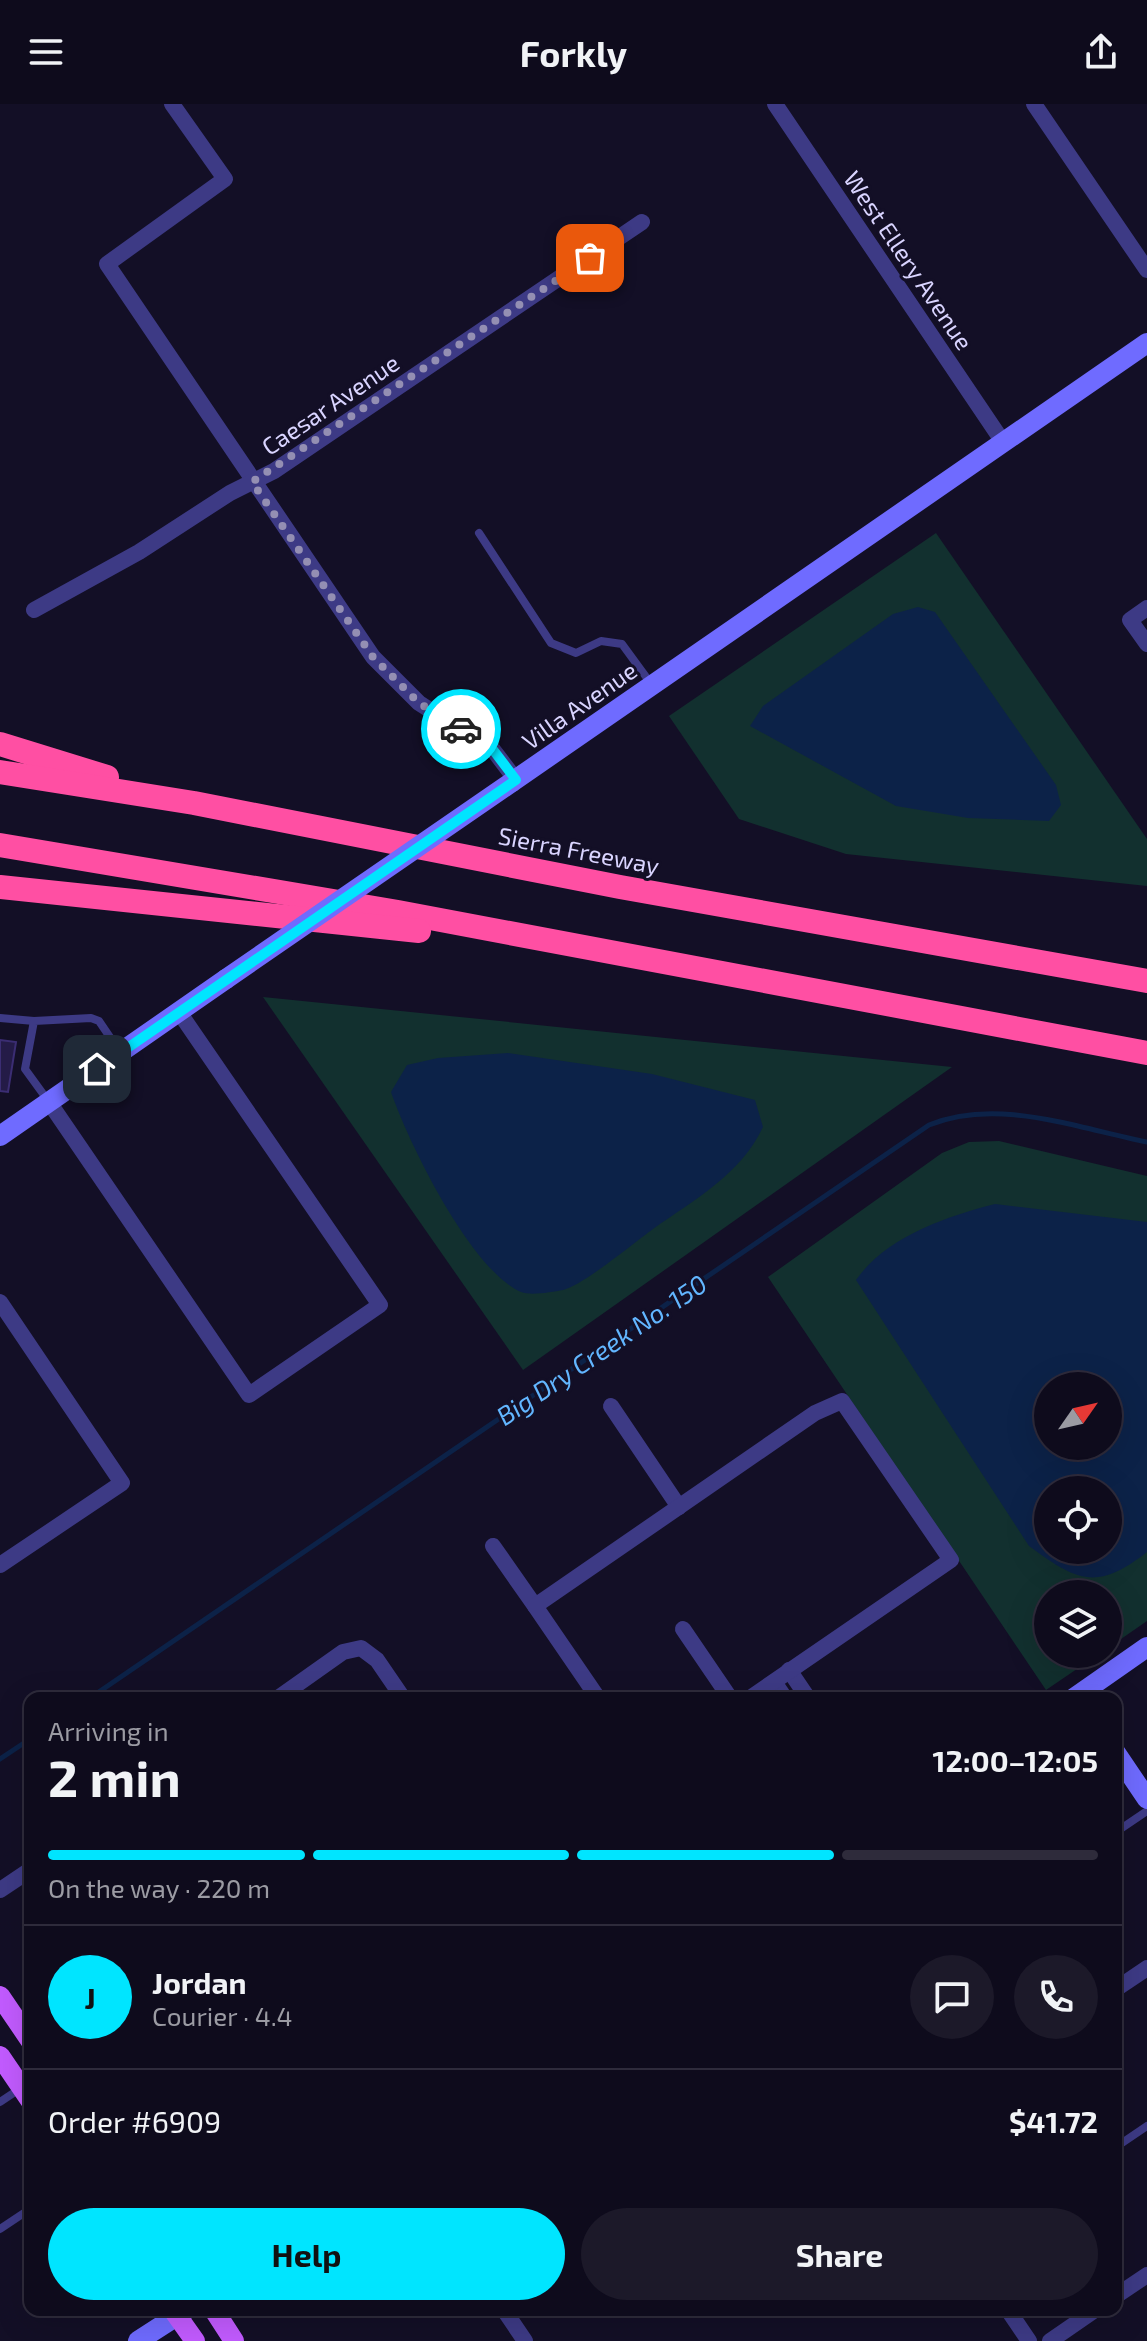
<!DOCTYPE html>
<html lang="en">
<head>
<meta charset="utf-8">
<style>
	body { margin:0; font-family:"Exo 2",sans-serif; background:#1c1929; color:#f1f3f6; height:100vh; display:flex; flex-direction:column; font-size:30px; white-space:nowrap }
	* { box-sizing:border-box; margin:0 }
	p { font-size:26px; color:#9b9ba3 }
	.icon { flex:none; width:44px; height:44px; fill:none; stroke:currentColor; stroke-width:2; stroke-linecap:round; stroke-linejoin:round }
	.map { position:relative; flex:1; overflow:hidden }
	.drawer { position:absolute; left:24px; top:1588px; width:1098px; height:624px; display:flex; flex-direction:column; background:#0e0b1c; border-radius:16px; box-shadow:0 8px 32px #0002,0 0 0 2px #2e2b3b }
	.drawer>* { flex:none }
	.needle { width:52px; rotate:56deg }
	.buttons { position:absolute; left:1034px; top:1268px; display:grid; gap:16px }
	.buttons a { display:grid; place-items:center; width:88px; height:88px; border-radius:50%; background:#0e0b1c; box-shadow:0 8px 32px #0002,0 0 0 2px #2e2b3b; font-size:40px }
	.pin { position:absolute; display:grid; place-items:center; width:68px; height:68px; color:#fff; margin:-34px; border-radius:16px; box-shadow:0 4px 12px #0006 }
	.courier { position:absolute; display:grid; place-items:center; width:80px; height:80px; margin:-40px; border:6px solid #00e5ff; border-radius:50%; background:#fff; color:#222; box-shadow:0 2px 10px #0007 }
	.headline em { font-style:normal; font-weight:700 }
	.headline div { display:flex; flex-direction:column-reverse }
	.headline { display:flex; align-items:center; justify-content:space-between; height:136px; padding:0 24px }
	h1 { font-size:52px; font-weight:700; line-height:60px }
	.bar { display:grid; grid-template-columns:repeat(4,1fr); gap:12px 8px; align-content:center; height:96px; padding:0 24px }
	.bar i { height:10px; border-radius:6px; background:#2e2b3b }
	.bar .active { background:#00e5ff }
	.bar p { grid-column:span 4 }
	.line { display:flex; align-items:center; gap:20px; padding:0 24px; border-top:2px solid #2e2b3b }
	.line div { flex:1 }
	.round { display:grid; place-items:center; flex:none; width:84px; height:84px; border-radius:42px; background:#1c1929 }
	.cta { display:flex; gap:16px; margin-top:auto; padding:16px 24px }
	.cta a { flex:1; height:92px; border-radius:48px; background:#00e5ff; color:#111; font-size:32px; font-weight:700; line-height:92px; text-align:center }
	.cta a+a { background:#1c1929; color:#f1f3f6 }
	header { display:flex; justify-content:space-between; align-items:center; height:104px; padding:0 24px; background:#0e0b1c; font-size:36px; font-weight:700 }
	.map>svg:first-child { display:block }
	.green { fill:#12302f; fill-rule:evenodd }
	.water { fill:#0c2248; fill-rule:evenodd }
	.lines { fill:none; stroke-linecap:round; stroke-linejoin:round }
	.stream { stroke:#0c2248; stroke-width:5 }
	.building { fill:#241b47; stroke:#3b2d73; stroke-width:2 }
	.lane { stroke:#3d3a85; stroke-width:8 }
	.street { stroke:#3d3a85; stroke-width:16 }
	.secondary { stroke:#6f6bff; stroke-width:20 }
	.primary { stroke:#c25bff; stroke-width:20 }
	.highway { stroke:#ff4fa3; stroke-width:24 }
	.secondary-bridge { stroke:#6f6bff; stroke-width:20 }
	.done { stroke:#948fb3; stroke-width:8; stroke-dasharray:0 14.4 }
	.route { stroke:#00e5ff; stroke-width:10 }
	.labels { text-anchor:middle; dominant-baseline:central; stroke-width:6; stroke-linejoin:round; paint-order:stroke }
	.street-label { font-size:24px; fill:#d9d4ff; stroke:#130f26 }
	.water-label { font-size:26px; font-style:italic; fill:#62b6ff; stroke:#130f26 }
</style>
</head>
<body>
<header><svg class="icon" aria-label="menu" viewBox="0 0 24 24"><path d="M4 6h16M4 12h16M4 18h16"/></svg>Forkly<svg class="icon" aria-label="share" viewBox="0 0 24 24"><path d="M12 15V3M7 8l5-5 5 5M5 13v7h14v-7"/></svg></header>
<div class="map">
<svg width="1147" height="2237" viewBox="0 0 1147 2237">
	<rect width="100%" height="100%" fill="#130f26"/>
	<!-- green -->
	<g class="green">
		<path d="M936,429L1147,735V782L846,750L739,715L669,612Z"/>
		<path d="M263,893L952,963L523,1266Z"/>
		<path d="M999,1037L1147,1072V1517L1108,1544V1490H1048V1550H1099L1046,1586L768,1173L942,1049L969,1038ZM1048,1282H1108V1342H1048ZM1048,1386H1108V1446H1048Z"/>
	</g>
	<!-- water -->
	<g class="water">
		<path d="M918,503L935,508L1056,681L1061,701L1049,717L968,714L896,702L750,622L763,602L893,510Z"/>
		<path d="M508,949L652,970L755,996L763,1023C741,1070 694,1096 653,1125C635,1138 582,1182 563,1186C552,1188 531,1192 521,1188C471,1166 409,1040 391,988L407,961L438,954Z"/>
		<path d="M995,1100L1147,1118V1448C1097,1487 1078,1478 1029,1442L856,1176C886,1133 945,1113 995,1100ZM1108,1282V1342H1048V1282ZM1108,1386V1446H1048V1386Z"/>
	</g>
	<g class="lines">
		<!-- stream -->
		<g class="stream">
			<path d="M90,1594L929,1021C997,993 1077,1024 1147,1038"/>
			<path d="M0,1655L30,1635"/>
		</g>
	</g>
	<!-- building -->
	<path class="building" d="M0,936L16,938L8,988L0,987Z"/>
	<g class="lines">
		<!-- lane -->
		<g class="lane">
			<path d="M479,429L551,539L576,549L601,537L622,540L652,581"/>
			<path d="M0,914L34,917"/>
			<path d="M49,998L25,965L34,917L91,914L99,917L120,948"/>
			<path d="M1116,1728L1147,1707"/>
			<path d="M0,1998L21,1984"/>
			<path d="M1116,2043L1147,2022"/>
			<path d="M0,2125L30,2105"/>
			<path d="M392,2207L394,2206"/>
		</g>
		<!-- street -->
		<g class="street">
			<path d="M172,0L225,75L107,160L373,553L419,599L494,647L516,676"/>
			<path d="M775,0L1003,338"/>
			<path d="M1034,0L1147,166"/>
			<path d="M1147,504L1130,516L1147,540"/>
			<path d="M34,506L139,448L230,389L274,367L642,118"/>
			<path d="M49,998L249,1291L380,1201L179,908"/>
			<path d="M0,1198L122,1379L0,1461"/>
			<path d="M611,1302L679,1403"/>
			<path d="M493,1442L535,1502"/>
			<path d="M683,1525L730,1594"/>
			<path d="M789,1566L808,1594"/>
			<path d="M774,1578L785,1594"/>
			<path d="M278,1594L343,1548L361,1544L377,1556L403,1594"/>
			<path d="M598,1594L535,1502L815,1309L842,1297L951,1456L750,1594"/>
			<path d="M0,1786L30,1766"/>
			<path d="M1116,1885L1147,1864"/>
			<path d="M1116,2192L1147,2171"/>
			<path d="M504,2206L525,2237"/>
			<path d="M1008,2206L1029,2237"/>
			<path d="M1050,2237L1095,2206"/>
		</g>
		<!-- secondary -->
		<g class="secondary">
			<path d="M512,678L1147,239"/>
			<path d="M0,1032L226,875"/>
			<path d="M1074,1594L1147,1543"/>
			<path d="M1116,1649L1147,1695"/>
			<path d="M138,2237L186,2206"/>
		</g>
		<!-- primary -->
		<g class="primary">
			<path d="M0,1892L30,1936"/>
			<path d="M0,1952L30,1996"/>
			<path d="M173,2206L195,2237"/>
			<path d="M214,2206L234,2237"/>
		</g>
		<!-- highway -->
		<g class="highway">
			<path d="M0,640L107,673"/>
			<path d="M0,668L194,699L620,783L1147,877"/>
			<path d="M0,741L398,808L1147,949"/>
			<path d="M0,783L419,827"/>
		</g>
		<!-- secondary-bridge -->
		<path class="secondary-bridge" d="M226,875L512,678"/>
	</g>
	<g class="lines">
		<!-- done -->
		<path class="done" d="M461,625L419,599L373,553L252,378L590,154"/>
		<!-- route -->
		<path class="route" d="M97,965L516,676L494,647L461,625"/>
	</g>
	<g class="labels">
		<!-- street labels -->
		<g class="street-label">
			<text transform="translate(909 156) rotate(56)">West Ellery Avenue</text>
			<text transform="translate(330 300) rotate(-34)">Caesar Avenue</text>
			<text transform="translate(579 601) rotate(-35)">Villa Avenue</text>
			<text transform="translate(579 746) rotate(11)">Sierra Freeway</text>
		</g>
		<!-- water labels -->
		<g class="water-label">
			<text transform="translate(601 1245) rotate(-34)">Big Dry Creek No. 150</text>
		</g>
	</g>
</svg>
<div class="buttons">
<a><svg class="needle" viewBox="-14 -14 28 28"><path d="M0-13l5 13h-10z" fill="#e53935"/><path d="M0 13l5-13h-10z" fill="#9b9ba3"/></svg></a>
<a><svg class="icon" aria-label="locate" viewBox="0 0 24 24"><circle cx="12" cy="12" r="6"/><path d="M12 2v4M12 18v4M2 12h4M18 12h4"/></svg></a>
<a><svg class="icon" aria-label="layers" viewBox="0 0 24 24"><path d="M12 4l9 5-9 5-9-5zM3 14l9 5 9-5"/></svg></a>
</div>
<div class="pin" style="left:590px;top:154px;background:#ea580c"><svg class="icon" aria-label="bag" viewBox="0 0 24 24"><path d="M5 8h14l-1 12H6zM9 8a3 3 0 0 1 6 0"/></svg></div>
<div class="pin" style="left:97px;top:965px;background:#1f2937"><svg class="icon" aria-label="home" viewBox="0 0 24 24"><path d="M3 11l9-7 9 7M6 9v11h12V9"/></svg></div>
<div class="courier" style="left:461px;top:625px"><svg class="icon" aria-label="car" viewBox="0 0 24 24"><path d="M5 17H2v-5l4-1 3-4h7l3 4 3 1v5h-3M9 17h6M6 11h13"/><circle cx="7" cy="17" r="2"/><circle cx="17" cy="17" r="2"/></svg></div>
<section class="drawer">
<div class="headline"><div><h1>2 min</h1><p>Arriving in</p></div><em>12:00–12:05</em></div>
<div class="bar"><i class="active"></i><i class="active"></i><i class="active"></i><i></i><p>On the way · 220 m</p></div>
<div class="line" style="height:144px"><b class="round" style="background:#00e5ff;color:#111">J</b><div><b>Jordan</b><p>Courier · 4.4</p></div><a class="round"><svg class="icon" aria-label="chat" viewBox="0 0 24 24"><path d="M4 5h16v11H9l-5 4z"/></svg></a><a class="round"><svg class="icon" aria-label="phone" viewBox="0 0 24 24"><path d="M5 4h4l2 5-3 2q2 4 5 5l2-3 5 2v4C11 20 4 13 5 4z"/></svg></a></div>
<div class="line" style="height:104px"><div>Order #6909</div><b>$41.72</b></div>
<div class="cta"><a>Help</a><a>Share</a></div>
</section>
</div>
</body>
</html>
